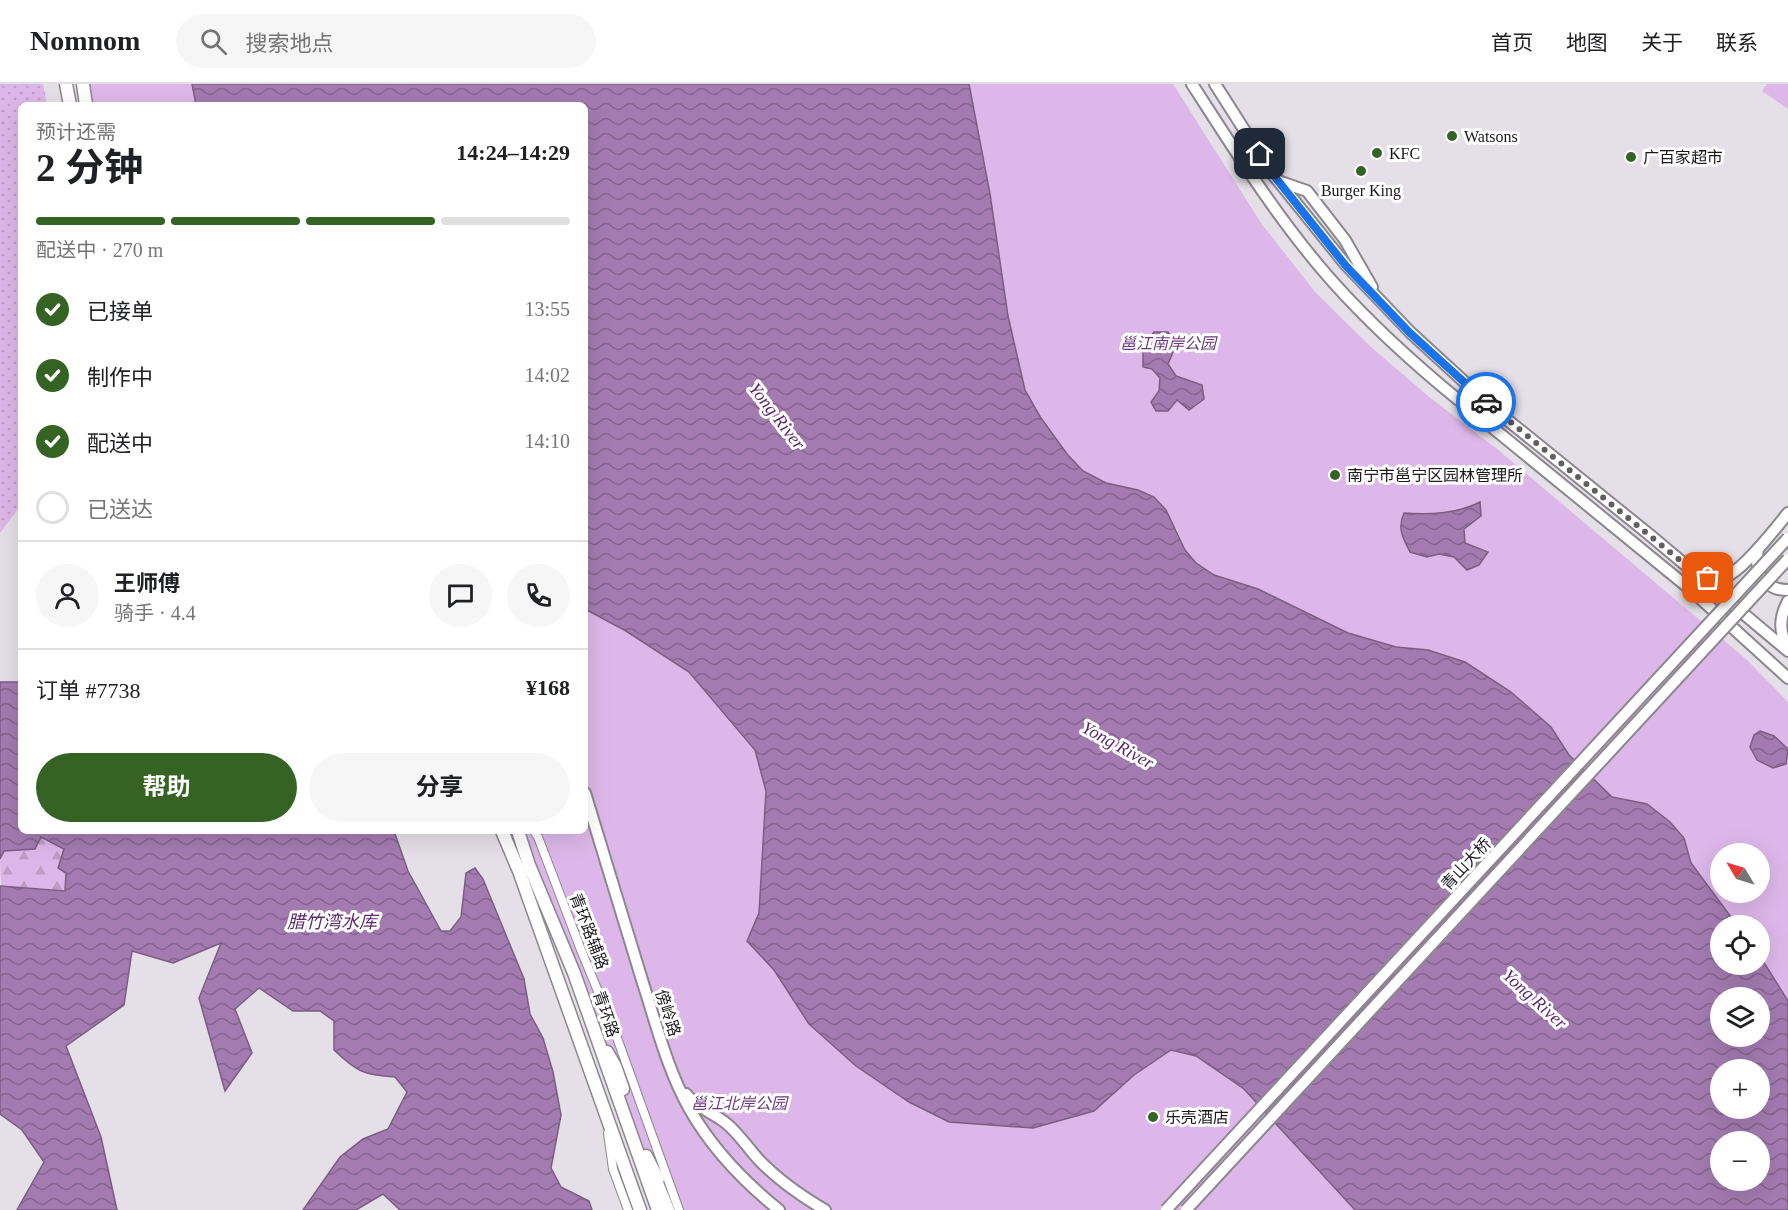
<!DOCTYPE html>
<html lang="zh">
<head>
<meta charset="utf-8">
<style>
	body { margin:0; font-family:"Times New Roman","Noto Sans SC",serif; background:#f6f6f6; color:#202124; height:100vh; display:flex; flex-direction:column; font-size:22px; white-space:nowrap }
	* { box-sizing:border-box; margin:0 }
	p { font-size:20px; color:#757577 }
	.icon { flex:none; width:33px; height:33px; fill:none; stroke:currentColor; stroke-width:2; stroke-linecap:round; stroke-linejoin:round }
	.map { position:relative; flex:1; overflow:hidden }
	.panel { position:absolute; left:18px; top:18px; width:570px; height:732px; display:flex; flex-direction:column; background:#fff; border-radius:9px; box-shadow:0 6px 24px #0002 }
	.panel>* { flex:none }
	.needle { width:39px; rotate:308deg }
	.controls { position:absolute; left:1710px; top:759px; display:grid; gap:12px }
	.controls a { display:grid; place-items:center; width:60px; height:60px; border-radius:50%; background:#fff; box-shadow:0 6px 24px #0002; font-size:30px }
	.pin { position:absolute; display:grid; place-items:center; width:51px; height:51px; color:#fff; margin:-26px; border-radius:12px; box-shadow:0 3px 9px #0006 }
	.courier { position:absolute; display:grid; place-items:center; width:60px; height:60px; margin:-30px; border:4px solid #1a73e8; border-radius:50%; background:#fff; color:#222; box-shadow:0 2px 8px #0007 }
	.headline em { font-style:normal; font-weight:700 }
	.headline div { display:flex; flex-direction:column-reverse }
	.headline { display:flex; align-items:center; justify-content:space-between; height:102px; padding:0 18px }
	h1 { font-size:39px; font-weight:700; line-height:45px }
	.bar { display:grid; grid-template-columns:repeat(4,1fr); gap:9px 6px; align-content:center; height:72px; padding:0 18px }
	.bar i { height:8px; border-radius:4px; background:#e0e0e0 }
	.bar .selected { background:#356323 }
	.bar p { grid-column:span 4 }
	.line { display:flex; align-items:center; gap:15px; padding:0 18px; border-top:2px solid #e0e0e0 }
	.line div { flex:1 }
	.round { display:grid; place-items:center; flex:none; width:63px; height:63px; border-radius:32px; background:#f6f6f6 }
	ol { padding:0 18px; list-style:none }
	li { display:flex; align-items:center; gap:18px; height:66px }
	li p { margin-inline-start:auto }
	li .icon { padding:6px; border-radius:50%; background:#356323; color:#fff; stroke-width:4 }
	li:last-child { color:#757577 }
	li i { width:33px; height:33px; border:3px solid #e0e0e0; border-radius:50% }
	.primary-button { display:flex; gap:12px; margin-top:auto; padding:12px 18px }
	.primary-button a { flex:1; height:69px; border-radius:36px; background:#356323; color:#fff; font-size:24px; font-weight:700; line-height:69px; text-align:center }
	.primary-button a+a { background:#f6f6f6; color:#202124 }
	header { display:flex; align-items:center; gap:36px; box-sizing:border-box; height:84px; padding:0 30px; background:#fff; border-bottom:2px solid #e0e0e0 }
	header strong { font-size:28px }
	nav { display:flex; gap:33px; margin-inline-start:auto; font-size:21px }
	.search { width:420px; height:54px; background:#f6f6f6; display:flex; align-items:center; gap:15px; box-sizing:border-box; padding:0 21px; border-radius:33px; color:#757577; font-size:22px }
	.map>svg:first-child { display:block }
	.grass { fill:url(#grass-dots) }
	.forest { fill:url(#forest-firs) }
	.park { fill:#ddb7e9; fill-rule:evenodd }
	.water { fill:url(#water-waves); stroke:#7b5d84; stroke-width:1.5; fill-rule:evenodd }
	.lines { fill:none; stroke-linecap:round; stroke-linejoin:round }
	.street-casing { stroke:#8c878e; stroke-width:10 }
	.secondary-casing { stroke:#8c878e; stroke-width:14 }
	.primary-casing { stroke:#8c878e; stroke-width:15 }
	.street { stroke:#fff; stroke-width:8 }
	.secondary { stroke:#fff; stroke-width:10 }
	.primary { stroke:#fff; stroke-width:12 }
	.secondary-bridge-casing { stroke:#8c878e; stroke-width:14; stroke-linecap:butt }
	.secondary-bridge { stroke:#fff; stroke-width:10 }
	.done { stroke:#615e62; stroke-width:6; stroke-dasharray:0 10.8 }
	.route { stroke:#1a73e8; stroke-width:8 }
	.poi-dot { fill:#356323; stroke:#fff; stroke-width:2 }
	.labels { text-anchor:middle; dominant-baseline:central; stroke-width:6; stroke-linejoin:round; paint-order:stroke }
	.poi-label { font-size:16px; fill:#1a181b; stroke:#fff; text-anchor:start }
	.park-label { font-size:16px; font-style:italic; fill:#6e3a7e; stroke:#fff }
	.street-label { font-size:16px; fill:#1a181b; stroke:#fff }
	.water-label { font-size:18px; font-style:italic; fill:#5d296c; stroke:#fff }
</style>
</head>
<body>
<header>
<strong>Nomnom</strong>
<div class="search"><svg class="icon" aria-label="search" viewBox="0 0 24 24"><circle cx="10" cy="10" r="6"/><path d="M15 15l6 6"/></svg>搜索地点</div>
<nav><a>首页</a><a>地图</a><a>关于</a><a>联系</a></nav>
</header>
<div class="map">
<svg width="1788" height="1126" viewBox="0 0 1788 1126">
	<defs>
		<pattern id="grass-dots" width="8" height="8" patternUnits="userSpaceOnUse" patternTransform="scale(1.5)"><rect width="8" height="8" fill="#ddb7e9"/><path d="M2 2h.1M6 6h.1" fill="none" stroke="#bd9dc7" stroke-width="1.8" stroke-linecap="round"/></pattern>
		<pattern id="forest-firs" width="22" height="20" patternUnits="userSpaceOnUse" patternTransform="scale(1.5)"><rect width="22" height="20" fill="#ddb7e9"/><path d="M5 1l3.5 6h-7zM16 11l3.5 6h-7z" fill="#bd9dc7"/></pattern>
		<pattern id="water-waves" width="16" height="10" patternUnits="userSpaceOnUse" patternTransform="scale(1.5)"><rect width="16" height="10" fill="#a47bb1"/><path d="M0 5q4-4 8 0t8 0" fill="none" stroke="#85648f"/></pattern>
	</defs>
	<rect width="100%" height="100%" fill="#e5dfe7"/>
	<!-- grass -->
	<path class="grass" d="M0,0H43L47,21H21V421L0,449Z"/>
	<!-- forest -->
	<path class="forest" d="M41,753L64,765L66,807L1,802L0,775L4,767L35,765Z"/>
	<!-- park -->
	<g class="park">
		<path d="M83,0H192L196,21H86Z"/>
		<path d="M969,0H1173L1261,139L1316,209L1371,263L1428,312L1497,365L1747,576L1788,618V917L1760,872V842L1737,841L1691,779L1684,754L1647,720L1612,713L1569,671L1551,643L1428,566L1396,563L1348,549L1258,505L1214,491L1196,479L1185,466L1177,445L1138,406L1106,399L1083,387L1067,370L1041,334L1025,306L1008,232L990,110ZM1720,770H1760V808H1720Z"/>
		<path d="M1767,0H1788V25L1762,7Z"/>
		<path d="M585,525L626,547L689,588L755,666L766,707L759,829L747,857L774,886L809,940L856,982L909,1018L949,1038L1094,1027L1134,991L1171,966L1196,972L1244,1005L1355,1126H672L646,1072L615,982L592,941L518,747H585Z"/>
	</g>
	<!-- water -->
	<g class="water">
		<path d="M192,0H969L990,110L1008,232L1025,306L1041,334L1067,370L1083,387L1106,399L1138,406L1154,413L1166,426L1185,466L1196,479L1214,491L1258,505L1348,549L1396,563L1428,566L1465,578L1511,608L1551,643L1569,671L1612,713L1647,720L1670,738L1684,754L1691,779L1737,841L1720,842V880H1760V872L1788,917V1126H1355L1244,1005L1196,972L1171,966L1134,991L1094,1027L1033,1044L949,1038L909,1018L856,982L809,940L774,886L747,857L759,829L766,707L755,666L689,588L626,547L585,525V21H196ZM1720,914H1760V952H1720ZM1720,986H1760V1024H1720ZM1720,1058H1760V1096H1720Z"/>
		<path d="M1154,248H1168L1176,261L1168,280L1176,292L1202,301L1204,315L1189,326L1177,316L1168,327H1156L1151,318L1159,307L1160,294L1152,285L1143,283V263Z"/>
		<path d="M1480,418L1481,432L1464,445L1465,459L1488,468L1479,481L1467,486L1454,473L1439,470L1427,473L1410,468C1403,454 1397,444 1404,429C1430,431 1457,430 1480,418Z"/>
		<path d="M0,598H21V747H394L408,787L441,847H450L461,833L466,789L475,784L483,795L524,895L530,930L543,954L553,988L561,1031L551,1084L561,1103L589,1117L592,1126H400L383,1110L356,1126H303L340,1073L363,1055L388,1045L407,1008L395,993C364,991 357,988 334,966V937L320,927H293L259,904L235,925L252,969L225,1007L199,914L221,859L173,879L132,867L124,921L66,962L101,1053L117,1126H17L44,1078L22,1046L0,1030V802L65,807L66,789L58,784L64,765L41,753L35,765L4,767L0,775Z"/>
		<path d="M1760,647L1774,652L1788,665L1786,680L1773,684L1757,676L1750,663L1754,651Z"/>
	</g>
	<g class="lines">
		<defs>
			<g id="street">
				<path d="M534,747L538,753L581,866L616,951L679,1126"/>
				<path d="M608,1049L613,1085L628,1126"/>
			</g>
			<g id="secondary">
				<path d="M1192,0C1232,62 1272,126 1320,183C1357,227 1400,267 1444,304L1690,505L1788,594"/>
				<path d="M1215,0L1271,88L1346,181L1411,249L1494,325L1651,452L1788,567"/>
				<path d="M1281,98L1307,107L1345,156L1372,203"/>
				<path d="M1758,465C1754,487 1763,506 1788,506"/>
				<path d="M1699,491C1707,493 1715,496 1723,494C1742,488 1775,445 1788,429"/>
				<path d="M1788,565C1779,548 1779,534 1788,517"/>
				<path d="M585,709C604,772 623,834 642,896C656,939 667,985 689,1024C712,1065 743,1097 779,1126"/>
				<path d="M686,1010C697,1024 714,1029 727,1040C739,1050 748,1064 758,1075C777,1095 801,1112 825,1126"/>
			</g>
			<g id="primary">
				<path d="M66,0L70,21"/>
				<path d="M83,0L86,21"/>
				<path d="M502,747L519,787L640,1126"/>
				<path d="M518,747L529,781L574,889L658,1126"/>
				<path d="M607,968L615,982L623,1005"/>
				<path d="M646,1072L658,1095"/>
				<path d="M653,1089L668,1126"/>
			</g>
		</defs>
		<!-- street casing -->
		<use href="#street" class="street-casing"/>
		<!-- secondary casing -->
		<use href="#secondary" class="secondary-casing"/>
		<!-- primary casing -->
		<use href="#primary" class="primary-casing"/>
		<!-- street -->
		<use href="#street" class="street"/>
		<!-- secondary -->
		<use href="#secondary" class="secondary"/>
		<!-- primary -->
		<use href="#primary" class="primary"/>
		<defs>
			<g id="secondary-bridge">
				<path d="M1166,1126L1788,454"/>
				<path d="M1186,1126L1788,475"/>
			</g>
		</defs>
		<!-- secondary-bridge casing -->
		<use href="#secondary-bridge" class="secondary-bridge-casing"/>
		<!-- secondary-bridge -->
		<use href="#secondary-bridge" class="secondary-bridge"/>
	</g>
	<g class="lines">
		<!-- done -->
		<path class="done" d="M1486,318L1698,491L1708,494"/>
		<!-- route -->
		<path class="route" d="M1260,70L1271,88L1346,182L1410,249L1486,318"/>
	</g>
	<!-- markers -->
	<g class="poi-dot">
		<circle cx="1452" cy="52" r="6"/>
		<circle cx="1377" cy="69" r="6"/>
		<circle cx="1631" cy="73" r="6"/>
		<circle cx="1361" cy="87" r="6"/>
		<circle cx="1335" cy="391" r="6"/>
		<circle cx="1153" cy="1033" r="6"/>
	</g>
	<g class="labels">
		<!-- poi labels -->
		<g class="poi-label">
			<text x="1464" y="52">Watsons</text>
			<text x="1389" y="69">KFC</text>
			<text x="1643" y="73">广百家超市</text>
			<text x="1361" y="106" text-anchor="middle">Burger King</text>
			<text x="1347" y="391">南宁市邕宁区园林管理所</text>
			<text x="1165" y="1033">乐壳酒店</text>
		</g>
		<!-- park labels -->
		<g class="park-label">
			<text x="1168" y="259">邕江南岸公园</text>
			<text x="739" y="1019">邕江北岸公园</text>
		</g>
		<!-- street labels -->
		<g class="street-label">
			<text transform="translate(1466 780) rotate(-47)">青山大桥</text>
			<text transform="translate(589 847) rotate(69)">青环路辅路</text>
			<text transform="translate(668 929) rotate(72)">傍岭路</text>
			<text transform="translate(606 930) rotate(71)">青环路</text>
		</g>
		<!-- water labels -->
		<g class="water-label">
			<text transform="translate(777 332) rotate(52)">Yong River</text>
			<text transform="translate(1118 661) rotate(29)">Yong River</text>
			<text x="332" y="838">腊竹湾水库</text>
			<text transform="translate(1535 915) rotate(42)">Yong River</text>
		</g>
	</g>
</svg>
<div class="controls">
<a><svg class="needle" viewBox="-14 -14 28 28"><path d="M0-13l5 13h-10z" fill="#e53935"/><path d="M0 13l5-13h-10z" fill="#757577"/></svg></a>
<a><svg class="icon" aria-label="locate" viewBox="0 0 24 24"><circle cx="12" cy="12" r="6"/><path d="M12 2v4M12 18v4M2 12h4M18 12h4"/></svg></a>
<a><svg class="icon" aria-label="layers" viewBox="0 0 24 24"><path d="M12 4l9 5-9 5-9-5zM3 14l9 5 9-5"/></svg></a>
<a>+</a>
<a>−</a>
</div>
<div class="pin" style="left:1708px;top:494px;background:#ea580c"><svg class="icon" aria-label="bag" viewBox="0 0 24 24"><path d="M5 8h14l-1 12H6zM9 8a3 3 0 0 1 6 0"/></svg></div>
<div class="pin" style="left:1260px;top:70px;background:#1f2937"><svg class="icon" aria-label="home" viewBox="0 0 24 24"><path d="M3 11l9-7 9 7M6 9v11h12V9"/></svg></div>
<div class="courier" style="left:1486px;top:318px"><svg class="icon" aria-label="car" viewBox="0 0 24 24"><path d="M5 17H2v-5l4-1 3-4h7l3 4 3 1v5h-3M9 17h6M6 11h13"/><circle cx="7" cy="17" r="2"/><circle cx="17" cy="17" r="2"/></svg></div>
<section class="panel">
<div class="headline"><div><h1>2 分钟</h1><p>预计还需</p></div><em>14:24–14:29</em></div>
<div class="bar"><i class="selected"></i><i class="selected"></i><i class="selected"></i><i></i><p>配送中 · 270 m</p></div>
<ol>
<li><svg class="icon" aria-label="check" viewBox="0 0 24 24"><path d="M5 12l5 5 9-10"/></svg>已接单<p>13:55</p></li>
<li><svg class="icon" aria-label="check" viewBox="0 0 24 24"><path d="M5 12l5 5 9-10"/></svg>制作中<p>14:02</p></li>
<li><svg class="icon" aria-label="check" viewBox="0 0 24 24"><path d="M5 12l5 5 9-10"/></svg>配送中<p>14:10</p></li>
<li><i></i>已送达</li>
</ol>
<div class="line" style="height:108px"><a class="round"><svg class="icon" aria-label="person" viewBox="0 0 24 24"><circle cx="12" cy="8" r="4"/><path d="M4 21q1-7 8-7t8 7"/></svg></a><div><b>王师傅</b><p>骑手 · 4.4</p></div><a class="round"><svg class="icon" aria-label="chat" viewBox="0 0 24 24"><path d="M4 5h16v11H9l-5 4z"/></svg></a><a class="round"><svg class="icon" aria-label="phone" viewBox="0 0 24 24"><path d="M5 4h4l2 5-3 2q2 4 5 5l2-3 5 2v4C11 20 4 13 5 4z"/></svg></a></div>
<div class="line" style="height:78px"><div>订单 #7738</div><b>¥168</b></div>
<div class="primary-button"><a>帮助</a><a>分享</a></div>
</section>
</div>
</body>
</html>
